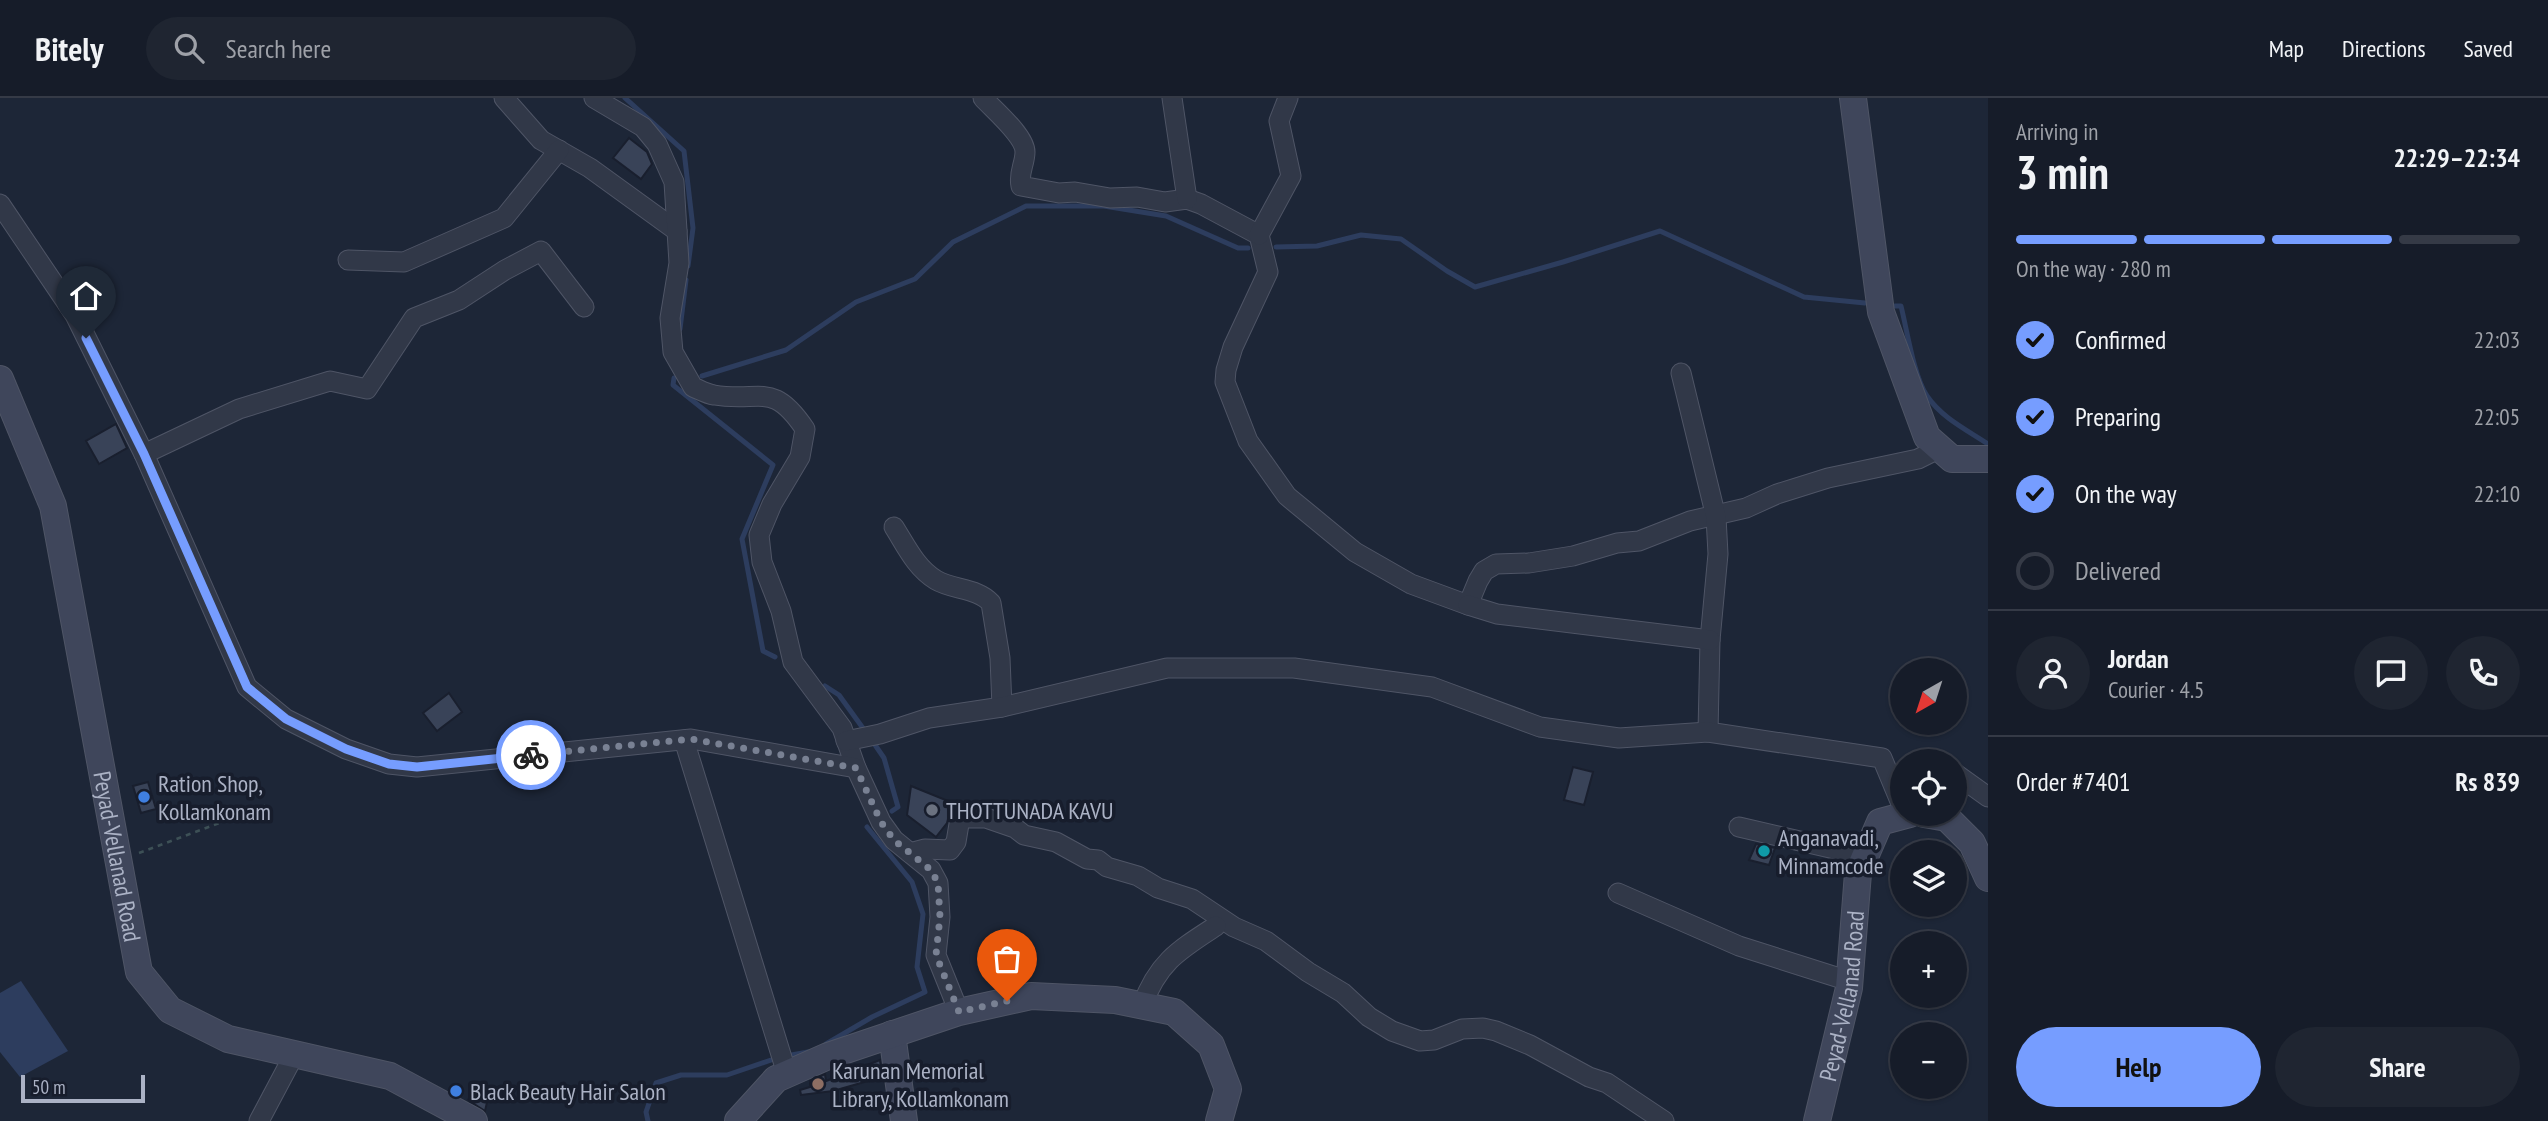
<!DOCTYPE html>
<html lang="en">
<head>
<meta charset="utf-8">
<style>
	body { margin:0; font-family:"PT Sans Narrow",sans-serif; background:#1f2531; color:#f1f3f6; height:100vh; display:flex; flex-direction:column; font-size:26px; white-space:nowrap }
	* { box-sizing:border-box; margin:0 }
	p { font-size:23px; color:#9ea1a8 }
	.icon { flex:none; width:38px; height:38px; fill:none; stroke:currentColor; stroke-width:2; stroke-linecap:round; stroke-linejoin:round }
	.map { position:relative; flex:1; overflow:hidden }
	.sheet { display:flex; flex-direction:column; background:#161c29; width:560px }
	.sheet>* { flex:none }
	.needle { width:46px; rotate:219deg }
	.controls { position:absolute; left:1890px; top:560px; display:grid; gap:14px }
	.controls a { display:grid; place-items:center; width:77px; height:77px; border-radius:50%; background:#161c29; box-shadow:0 2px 5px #0004,0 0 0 2px #353a46; font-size:35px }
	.scale { position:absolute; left:21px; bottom:18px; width:124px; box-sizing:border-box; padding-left:7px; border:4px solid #abb2c5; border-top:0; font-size:19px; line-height:24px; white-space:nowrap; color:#abb2c5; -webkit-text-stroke:5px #171d2c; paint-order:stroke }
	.pin { position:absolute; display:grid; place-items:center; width:60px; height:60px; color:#fff; margin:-72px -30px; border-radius:50% 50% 50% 0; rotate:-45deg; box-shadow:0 0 7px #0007 }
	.pin .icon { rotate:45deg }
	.courier { position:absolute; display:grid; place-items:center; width:70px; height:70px; margin:-35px; border:5px solid #769dff; border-radius:50%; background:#fff; color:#222; box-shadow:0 2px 9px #0007 }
	.headline em { font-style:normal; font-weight:800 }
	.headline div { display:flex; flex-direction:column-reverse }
	.headline { display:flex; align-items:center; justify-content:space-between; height:119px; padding:0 28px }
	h1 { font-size:46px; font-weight:800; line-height:52px }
	.bar { display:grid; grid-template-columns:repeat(4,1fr); gap:10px 7px; align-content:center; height:84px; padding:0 28px }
	.bar i { height:9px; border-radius:5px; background:#353a46 }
	.bar .current { background:#769dff }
	.bar p { grid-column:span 4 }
	.line { display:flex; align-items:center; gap:18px; padding:0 28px; border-top:2px solid #353a46 }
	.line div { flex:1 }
	.round { display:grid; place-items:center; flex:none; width:74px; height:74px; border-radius:37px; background:#1f2531 }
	ol { padding:0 28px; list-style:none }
	li { display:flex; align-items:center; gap:21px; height:77px }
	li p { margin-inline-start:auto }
	li .icon { padding:7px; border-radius:50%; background:#769dff; color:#111; stroke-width:4 }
	li:last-child { color:#9ea1a8 }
	li i { width:38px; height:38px; border:4px solid #353a46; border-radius:50% }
	.primary-button { display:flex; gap:14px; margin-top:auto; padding:14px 28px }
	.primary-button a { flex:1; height:80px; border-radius:42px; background:#769dff; color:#111; font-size:28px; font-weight:800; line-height:80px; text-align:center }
	.primary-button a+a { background:#1f2531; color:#f1f3f6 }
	header { display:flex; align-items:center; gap:42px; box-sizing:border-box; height:98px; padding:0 35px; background:#161c29; border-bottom:2px solid #353a46 }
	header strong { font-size:33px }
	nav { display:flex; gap:38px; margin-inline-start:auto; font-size:24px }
	.search { width:490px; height:63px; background:#1f2531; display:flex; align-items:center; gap:18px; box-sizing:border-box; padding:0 24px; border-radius:38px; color:#9ea1a8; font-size:26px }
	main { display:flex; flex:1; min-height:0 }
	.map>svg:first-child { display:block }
	.water { fill:#2d3d5e }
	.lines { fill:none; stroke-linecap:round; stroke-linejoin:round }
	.stream { stroke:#2d3d5e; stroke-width:5 }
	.building { fill:#394358; stroke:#191f2e; stroke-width:2 }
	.street-casing { stroke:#4f5566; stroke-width:21 }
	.secondary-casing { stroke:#4f5566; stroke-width:28 }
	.path { stroke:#3d5056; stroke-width:2.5; stroke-dasharray:5 5; stroke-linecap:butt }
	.street { stroke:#313848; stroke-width:19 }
	.secondary { stroke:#3f465b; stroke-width:26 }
	.done { stroke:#798193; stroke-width:7; stroke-dasharray:0 12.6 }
	.route { stroke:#769dff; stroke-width:9 }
	.shop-dot { fill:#3f7fe0; stroke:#171d2c; stroke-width:2.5 }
	.worship-dot { fill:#6b7280; stroke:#171d2c; stroke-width:2.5 }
	.culture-dot { fill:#0f9aa8; stroke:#171d2c; stroke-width:2.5 }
	.education-dot { fill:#8d6e63; stroke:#171d2c; stroke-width:2.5 }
	.labels { text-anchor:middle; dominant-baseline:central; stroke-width:7; stroke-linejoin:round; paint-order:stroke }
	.poi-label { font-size:24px; fill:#abb2c5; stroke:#171d2c; text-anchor:start }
	.street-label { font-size:24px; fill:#abb2c5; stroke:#171d2c }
</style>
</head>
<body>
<header>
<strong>Bitely</strong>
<div class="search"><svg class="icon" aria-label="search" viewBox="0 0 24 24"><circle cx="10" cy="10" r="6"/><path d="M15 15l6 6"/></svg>Search here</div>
<nav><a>Map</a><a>Directions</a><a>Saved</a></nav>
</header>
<main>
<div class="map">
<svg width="1988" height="1023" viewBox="0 0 1988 1023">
	<rect width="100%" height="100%" fill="#1d2637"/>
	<!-- water -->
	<path class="water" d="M21,883L68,953L20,979L0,954V895Z"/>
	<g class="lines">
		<!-- stream -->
		<g class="stream">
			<path d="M625,0L684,53L693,130L688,168"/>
			<path d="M1276,149L1317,148L1361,137L1401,141L1447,173L1475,189L1563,164L1660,133L1804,199L1865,205"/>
			<path d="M1895,208H1901C1907,232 1914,279 1927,298C1942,320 1967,332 1988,346"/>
			<path d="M680,231L686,182"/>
			<path d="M702,278L786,252L856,204L915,181L953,144L1026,108H1104L1166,118L1238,150H1248"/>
			<path d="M674,280L673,287L773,367L742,441L763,553L775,559"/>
			<path d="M825,588L839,597L865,633"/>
			<path d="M871,641L884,660L898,709L892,713"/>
			<path d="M826,946L872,919L925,894L917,869L923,816L912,784L867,729"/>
			<path d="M786,958L808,954"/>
			<path d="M648,1023L646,1014L656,985L681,977H727L777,960"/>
		</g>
	</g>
	<!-- building -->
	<g class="building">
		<path d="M629,40L647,54L652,66L641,81L613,60Z"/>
		<path d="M116,326L127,350L99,366L86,343Z"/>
		<path d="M449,595L462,614L437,633L423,615Z"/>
		<path d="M1573,669L1593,674L1584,707L1564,702Z"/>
		<path d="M148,684L156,711L141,715L133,688Z"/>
		<path d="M911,688L958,707L950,713L947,725L936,739L907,717Z"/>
		<path d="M1756,746L1775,750L1769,767L1749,762Z"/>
		<path d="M880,962L882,979L833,993L801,997L800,992L810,989V983L825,976L826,983Z"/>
		<path d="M472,995L488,1000L485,1013L468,1002Z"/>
	</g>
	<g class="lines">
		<defs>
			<g id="street">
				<path d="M504,0L541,42L590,70L677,133"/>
				<path d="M594,0L643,29L657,46L674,84L679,165L670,220L673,254L693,289C700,292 707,296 714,297C761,305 772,282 805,331L800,359L772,406L759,437L762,464L781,513L793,564L842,630L856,670L881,724L894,742L931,772L938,785L940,819L936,857L959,914"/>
				<path d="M983,0C994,12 1025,38 1025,54C1025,66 1018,75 1021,88L1059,95L1075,94L1110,100L1137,99L1165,104L1187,101L1201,106L1259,137L1268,174L1233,249L1226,272L1225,284L1248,343L1287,398L1355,454L1411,486L1468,507L1478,483L1484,473L1496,466L1529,465L1573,458L1617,445L1639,443L1690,423L1746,410L1777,396L1828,380L1918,361L1940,350"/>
				<path d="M1172,0L1187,101"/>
				<path d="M0,106L75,217L144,356L247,589L286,621L346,651L389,666L417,669L691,641L856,670"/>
				<path d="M1259,137L1291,78L1279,23L1288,0"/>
				<path d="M348,162L404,164L504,120L559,52"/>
				<path d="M1681,275L1716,419L1718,456L1710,542L1708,634"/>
				<path d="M144,356L239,311L330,283L367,291L414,220L459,202L505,172L541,153L584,209"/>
				<path d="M894,429C906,448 916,470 936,482C953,492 978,490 991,505L1000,560L1002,609"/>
				<path d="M1468,507L1497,516L1710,542"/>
				<path d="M684,642L787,976"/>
				<path d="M846,643L880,636L929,620L1002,609L1167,570H1294L1432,589L1540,629L1619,640L1708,634L1882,660L1902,708"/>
				<path d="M1956,676L1988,699"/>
				<path d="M1739,729L1865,758"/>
				<path d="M910,755L925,751L950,752L956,744L960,720H986L1015,730L1024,737L1056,744L1087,761L1098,762L1107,769L1138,778L1158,790L1192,801L1234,829L1266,843L1308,874L1343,895L1369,919L1392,933L1420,943L1434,942L1462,931L1483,930L1496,933L1530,947L1589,979L1607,985L1664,1023"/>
				<path d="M1618,795L1739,848L1849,883"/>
				<path d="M1142,908C1158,864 1179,852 1216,828"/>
				<path d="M259,1023L294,957"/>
			</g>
			<g id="secondary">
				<path d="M1853,0L1881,214L1927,339L1952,361H1988"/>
				<path id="s1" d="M0,281L53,408L139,874L170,912L228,941L390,978L474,1023"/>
				<path d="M1924,716L1947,720L1972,745L1988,780"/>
				<path d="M892,936L904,1023"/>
				<path d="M738,1023L776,981L828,958L959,914L1031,898L1115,902L1174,914L1211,947L1228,991L1219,1023"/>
				<path id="s2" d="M1817,1023L1849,890L1858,775L1880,724L1910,716"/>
			</g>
		</defs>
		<!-- street casing -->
		<use href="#street" class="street-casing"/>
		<!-- secondary casing -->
		<use href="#secondary" class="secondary-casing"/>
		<!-- path -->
		<path class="path" d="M139,755L270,706"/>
		<!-- street -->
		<use href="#street" class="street"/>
		<!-- secondary -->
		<use href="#secondary" class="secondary"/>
	</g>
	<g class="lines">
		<!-- done -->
		<path class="done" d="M531,657L691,641L856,670L881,724L894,742L931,772L938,785L940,819L936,857L959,914L1007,903"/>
		<!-- route -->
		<path class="route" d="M86,240L144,356L247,589L286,621L346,651L389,666L417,669L531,657"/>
	</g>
	<!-- markers -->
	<g class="shop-dot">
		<circle cx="144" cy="699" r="7"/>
		<circle cx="456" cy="993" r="7"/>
	</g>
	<circle class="worship-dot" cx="932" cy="712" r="7"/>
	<circle class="culture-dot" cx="1764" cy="753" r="7"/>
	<circle class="education-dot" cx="818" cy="986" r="7"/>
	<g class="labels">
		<!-- poi labels -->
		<g class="poi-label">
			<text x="158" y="685">Ration Shop,<tspan x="158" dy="28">Kollamkonam</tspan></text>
			<text x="946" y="712">THOTTUNADA KAVU</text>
			<text x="1778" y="739">Anganavadi,<tspan x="1778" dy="28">Minnamcode</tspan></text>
			<text x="832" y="972">Karunan Memorial<tspan x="832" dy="28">Library, Kollamkonam</tspan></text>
			<text x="470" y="993">Black Beauty Hair Salon</text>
		</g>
		<!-- street labels -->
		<g class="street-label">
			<text stroke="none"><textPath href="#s1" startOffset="494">Peyad-Vellanad Road</textPath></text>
			<text stroke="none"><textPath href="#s2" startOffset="128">Peyad-Vellanad Road</textPath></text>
		</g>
	</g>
</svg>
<div class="controls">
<a><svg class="needle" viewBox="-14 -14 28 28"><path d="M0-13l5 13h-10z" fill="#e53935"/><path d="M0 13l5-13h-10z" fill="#9ea1a8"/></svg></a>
<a><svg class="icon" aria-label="locate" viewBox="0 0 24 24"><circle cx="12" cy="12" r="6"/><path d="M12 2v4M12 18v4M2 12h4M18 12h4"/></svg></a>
<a><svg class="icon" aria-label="layers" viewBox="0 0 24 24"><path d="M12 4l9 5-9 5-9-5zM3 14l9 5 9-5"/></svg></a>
<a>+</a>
<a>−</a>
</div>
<div class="scale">50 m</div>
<div class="pin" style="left:1007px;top:903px;background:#ea580c"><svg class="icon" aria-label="bag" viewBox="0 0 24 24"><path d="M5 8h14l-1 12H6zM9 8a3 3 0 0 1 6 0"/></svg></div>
<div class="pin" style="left:86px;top:240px;background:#1f2937"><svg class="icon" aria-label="home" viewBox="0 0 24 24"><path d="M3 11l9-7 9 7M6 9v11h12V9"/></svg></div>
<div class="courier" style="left:531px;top:657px"><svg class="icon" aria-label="bike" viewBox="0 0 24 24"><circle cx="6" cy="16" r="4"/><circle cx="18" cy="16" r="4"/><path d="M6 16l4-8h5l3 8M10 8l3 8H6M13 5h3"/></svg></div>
</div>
<section class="sheet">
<div class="headline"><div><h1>3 min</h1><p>Arriving in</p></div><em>22:29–22:34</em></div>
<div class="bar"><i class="current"></i><i class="current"></i><i class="current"></i><i></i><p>On the way · 280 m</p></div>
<ol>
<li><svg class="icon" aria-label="check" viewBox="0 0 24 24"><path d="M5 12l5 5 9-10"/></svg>Confirmed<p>22:03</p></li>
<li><svg class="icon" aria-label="check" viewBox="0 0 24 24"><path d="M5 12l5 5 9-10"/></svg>Preparing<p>22:05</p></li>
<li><svg class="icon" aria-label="check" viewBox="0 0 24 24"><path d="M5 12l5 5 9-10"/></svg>On the way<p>22:10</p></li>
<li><i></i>Delivered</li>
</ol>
<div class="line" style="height:126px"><a class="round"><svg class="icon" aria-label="person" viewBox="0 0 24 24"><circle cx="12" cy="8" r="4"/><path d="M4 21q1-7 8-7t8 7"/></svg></a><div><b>Jordan</b><p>Courier · 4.5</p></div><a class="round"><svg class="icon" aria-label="chat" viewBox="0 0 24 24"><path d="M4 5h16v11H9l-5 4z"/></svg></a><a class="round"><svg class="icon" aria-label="phone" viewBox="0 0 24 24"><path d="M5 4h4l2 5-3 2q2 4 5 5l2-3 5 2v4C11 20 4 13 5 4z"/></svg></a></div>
<div class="line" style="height:91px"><div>Order #7401</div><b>Rs 839</b></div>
<div class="primary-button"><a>Help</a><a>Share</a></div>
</section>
</main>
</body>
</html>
